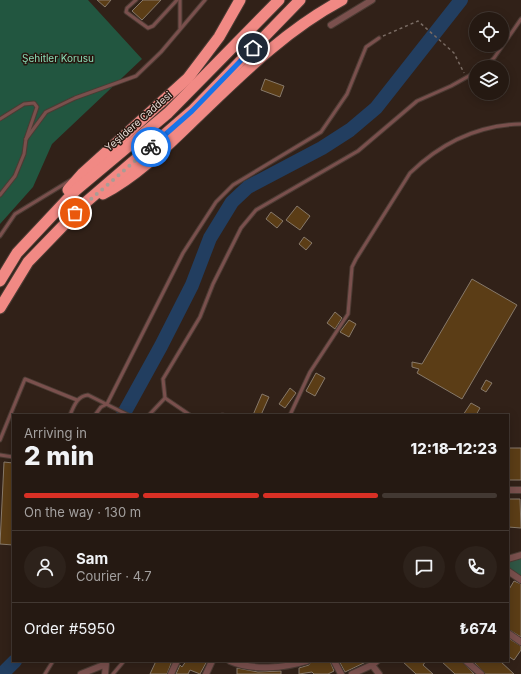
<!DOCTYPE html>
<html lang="en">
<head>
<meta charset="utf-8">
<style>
	body { margin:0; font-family:Inter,sans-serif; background:#2d221b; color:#f1f3f6; height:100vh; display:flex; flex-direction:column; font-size:15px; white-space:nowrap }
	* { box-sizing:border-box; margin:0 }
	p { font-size:13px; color:#a3a09f }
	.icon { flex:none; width:22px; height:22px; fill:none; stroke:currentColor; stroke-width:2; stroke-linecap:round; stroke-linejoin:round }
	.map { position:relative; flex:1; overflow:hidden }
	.sheet { position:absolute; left:12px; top:414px; width:497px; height:248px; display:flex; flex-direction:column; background:#251912; border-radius:0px; box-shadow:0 2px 10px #0003,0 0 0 1px #423832 }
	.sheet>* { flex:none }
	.controls { position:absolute; left:469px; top:12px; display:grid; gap:8px }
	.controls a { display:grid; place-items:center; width:40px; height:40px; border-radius:50%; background:#251912; box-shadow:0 2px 10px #0003,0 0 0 1px #423832; font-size:20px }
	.pin { position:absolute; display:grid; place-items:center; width:34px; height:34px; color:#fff; margin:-17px; border:2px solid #fff; border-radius:50%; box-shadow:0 1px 4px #0007 }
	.courier { position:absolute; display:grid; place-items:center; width:40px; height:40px; margin:-20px; border:3px solid #1a73e8; border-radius:50%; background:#fff; color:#222; box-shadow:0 1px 5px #0007 }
	.head em { font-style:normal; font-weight:800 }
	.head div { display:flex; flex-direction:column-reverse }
	.head { display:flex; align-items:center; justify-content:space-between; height:68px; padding:0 12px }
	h1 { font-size:26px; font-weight:800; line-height:30px }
	.bar { display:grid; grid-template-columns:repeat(4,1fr); gap:6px 4px; align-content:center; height:48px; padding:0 12px }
	.bar i { height:5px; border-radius:3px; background:#423832 }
	.bar .active { background:#d93025 }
	.bar p { grid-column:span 4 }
	.line { display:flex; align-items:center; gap:10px; padding:0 12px; border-top:1px solid #423832 }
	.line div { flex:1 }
	.round { display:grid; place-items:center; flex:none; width:42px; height:42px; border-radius:21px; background:#2d221b }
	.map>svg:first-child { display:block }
	.green { fill:#305745 }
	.forest { fill:#225640 }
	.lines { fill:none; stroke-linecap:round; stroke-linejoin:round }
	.river { stroke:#223e60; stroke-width:14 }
	.building { fill:#5b3d16; stroke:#87796a }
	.lane-casing { stroke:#4b3b33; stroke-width:5 }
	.street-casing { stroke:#4b3b33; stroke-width:8 }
	.highway-casing { stroke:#4b3b33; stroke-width:13 }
	.path { stroke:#796b63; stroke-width:1.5; stroke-dasharray:3 3; stroke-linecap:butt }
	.lane { stroke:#7a504d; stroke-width:3 }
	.street { stroke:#7a504d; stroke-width:6 }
	.highway { stroke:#f18984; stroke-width:11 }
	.done { stroke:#a99c95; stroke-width:4; stroke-dasharray:0 7.2 }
	.route { stroke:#1a73e8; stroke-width:5 }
	.labels { text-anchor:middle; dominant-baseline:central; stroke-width:3; stroke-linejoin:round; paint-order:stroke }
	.park-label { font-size:10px; fill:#8adcb6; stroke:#27170f }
	.street-label { font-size:10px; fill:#eaded9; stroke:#27170f }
</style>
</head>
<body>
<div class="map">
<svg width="521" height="674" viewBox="0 0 521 674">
	<rect width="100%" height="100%" fill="#312118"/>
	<!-- green -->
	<path class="green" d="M521,555V580L508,571V559Z"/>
	<!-- forest -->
	<path class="forest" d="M0,0H88L142,59L52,144L33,187L0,224Z"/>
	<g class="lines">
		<!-- river -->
		<g class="river">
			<path d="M123,415L161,346L192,285L210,238L232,202L248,187L322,148L350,130L376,108L461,0"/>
			<path d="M2,674L15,661"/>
		</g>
	</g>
	<!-- building -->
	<g class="building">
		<path d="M97,0H111L105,7Z"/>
		<path d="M143,0H161L142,20L132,11Z"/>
		<path d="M265,79L284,86L280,97L261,90Z"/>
		<path d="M297,206L310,216L300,230L286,220Z"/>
		<path d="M271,212L283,221L277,228L266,219Z"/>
		<path d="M304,237L312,243L306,250L299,244Z"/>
		<path d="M472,279L517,305L462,399L417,373L419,369L412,367V362L422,364Z"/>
		<path d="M335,312L342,318L335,329L327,323Z"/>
		<path d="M349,320L356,324L349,337L340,332Z"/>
		<path d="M316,373L325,378L315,396L306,391Z"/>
		<path d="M486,380L492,383L486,392L481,389Z"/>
		<path d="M290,388L296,393L285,408L279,404Z"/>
		<path d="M262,394L269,397L261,415H253Z"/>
		<path d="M471,403L480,408L476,415H463Z"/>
		<rect x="508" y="448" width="13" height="32"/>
		<path d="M4,462L13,463V545L0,544Z"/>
		<path d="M508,499H520L521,528L508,527Z"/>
		<path d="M514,581L521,584V637L508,629V591Z"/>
		<path d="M508,638L521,646V650L514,660L508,656Z"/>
		<path d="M156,661H172L167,674H150Z"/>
		<path d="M186,661H207L200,674L190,670L188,674H176L180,665L182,667Z"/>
		<path d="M311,661H330L334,671L328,674H314L312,672L299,674V668L309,665Z"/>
		<path d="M339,661H368L345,672Z"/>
		<path d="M402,661H426L423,665L433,674H416Z"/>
		<path d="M441,661H462L474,674H455Z"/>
		<path d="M473,661H500L514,674H485Z"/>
		<path d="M237,668L258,672L281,671V674H237Z"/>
	</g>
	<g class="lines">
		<defs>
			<g id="lane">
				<path d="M136,0L127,8L126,12L148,28L153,26L177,0"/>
				<path d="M180,28V0"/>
				<path d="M484,67L494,58L521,19"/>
				<path d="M0,119L24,104L34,103L37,107L26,139L24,154L15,176L0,195"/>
				<path d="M26,139L46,112L75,98L136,76L161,52L205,0"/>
				<path d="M0,236L15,214L71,180"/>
				<path d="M165,398L190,415"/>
				<path d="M70,415C74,406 77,396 88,395L128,415"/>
				<path d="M95,415L101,407L107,404L183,253L216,202L233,185L321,132L347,94L366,47L379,38"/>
				<path d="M149,415L165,398L163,379L200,317L213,284L241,228L256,210L358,151L417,101L451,86L476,72"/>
				<path d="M222,415H223"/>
				<path d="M290,415L310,372L348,314L352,267L356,259L410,173C440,144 478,125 521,124"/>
				<path d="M0,440L25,379L77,400"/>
				<path d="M0,455L13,457"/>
				<path d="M45,674L53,661"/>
				<path d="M113,674L124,661"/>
			</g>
			<g id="street">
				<path d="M331,25L372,0"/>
				<path d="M508,490H521"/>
				<path d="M508,559L521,555"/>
				<path d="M508,571L521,580"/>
				<path d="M508,633L521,642"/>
				<path d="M230,661C253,671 284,668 307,661"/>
				<path d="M334,661L341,674"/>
				<path d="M466,661L481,674"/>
				<path d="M372,665L379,674"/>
				<path d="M81,674L106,664L105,674"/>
				<path d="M171,674L177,661"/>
				<path d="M206,674L212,661"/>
				<path d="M352,674L372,665L377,661"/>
			</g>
			<g id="highway">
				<path d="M68,190L83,173L188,78L219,37L240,0"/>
				<path d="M103,194C137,176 164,149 192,122C239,77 284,31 342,0"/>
				<path d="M0,281L17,253L76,190L168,113L279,0"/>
				<path d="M0,308L28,262L85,203L192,111L300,0"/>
			</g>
		</defs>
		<!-- lane casing -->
		<use href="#lane" class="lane-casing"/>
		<!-- street casing -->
		<use href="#street" class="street-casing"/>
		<!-- highway casing -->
		<use href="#highway" class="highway-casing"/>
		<!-- path -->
		<path class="path" d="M383,36L418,21L454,53L464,73"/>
		<!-- lane -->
		<use href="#lane" class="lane"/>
		<!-- street -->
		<use href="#street" class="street"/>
		<!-- highway -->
		<use href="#highway" class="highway"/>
	</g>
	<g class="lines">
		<!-- done -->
		<path class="done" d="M75,213L151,147"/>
		<!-- route -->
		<path class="route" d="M151,147L192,111L253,48"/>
	</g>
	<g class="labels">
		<!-- park labels -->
		<g class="park-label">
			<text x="58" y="58">Şehitler Korusu</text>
		</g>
		<!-- street labels -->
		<g class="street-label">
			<text transform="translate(138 121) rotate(-41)">Yeşildere Caddesi</text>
		</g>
	</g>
</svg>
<div class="controls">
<a><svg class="icon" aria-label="locate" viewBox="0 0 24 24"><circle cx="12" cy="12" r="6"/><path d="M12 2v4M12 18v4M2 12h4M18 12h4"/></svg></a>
<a><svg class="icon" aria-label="layers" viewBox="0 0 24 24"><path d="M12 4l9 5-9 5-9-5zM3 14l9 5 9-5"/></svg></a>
</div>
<div class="pin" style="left:75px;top:213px;background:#ea580c"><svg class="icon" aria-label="bag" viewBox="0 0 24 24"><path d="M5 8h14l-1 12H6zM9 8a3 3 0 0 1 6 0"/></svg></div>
<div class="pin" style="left:253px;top:48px;background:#1f2937"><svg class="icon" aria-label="home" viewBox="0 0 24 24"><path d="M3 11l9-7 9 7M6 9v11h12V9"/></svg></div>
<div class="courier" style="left:151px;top:147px"><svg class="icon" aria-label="bike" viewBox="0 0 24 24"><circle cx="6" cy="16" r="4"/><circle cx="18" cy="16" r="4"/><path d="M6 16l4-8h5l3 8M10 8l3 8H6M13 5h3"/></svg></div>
<section class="sheet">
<div class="head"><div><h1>2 min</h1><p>Arriving in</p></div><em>12:18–12:23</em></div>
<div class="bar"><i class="active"></i><i class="active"></i><i class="active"></i><i></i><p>On the way · 130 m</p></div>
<div class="line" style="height:72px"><a class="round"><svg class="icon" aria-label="person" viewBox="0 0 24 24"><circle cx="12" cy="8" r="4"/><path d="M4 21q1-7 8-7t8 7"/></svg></a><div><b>Sam</b><p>Courier · 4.7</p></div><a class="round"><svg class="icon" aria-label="chat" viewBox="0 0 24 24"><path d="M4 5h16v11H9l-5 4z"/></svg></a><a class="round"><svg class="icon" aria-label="phone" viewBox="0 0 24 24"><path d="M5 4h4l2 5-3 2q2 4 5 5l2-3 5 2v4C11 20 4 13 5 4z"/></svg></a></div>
<div class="line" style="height:52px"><div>Order #5950</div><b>₺674</b></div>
</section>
</div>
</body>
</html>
